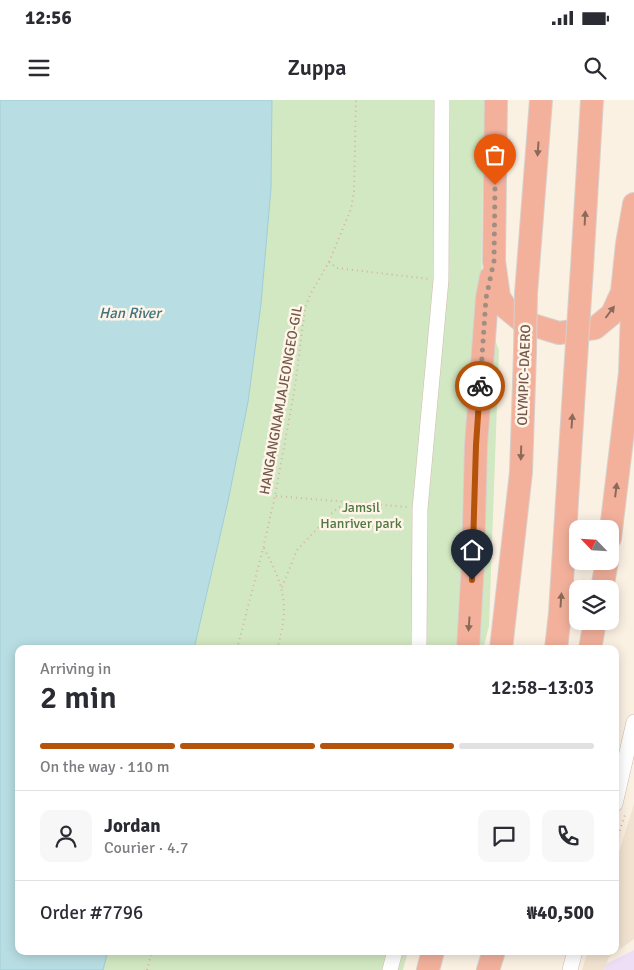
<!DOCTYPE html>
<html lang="en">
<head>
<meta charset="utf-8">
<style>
	body { margin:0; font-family:Signika,sans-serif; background:#f7f7f7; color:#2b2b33; height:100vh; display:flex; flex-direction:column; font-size:19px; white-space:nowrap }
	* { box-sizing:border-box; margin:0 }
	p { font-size:16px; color:#7c7c81 }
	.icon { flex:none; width:28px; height:28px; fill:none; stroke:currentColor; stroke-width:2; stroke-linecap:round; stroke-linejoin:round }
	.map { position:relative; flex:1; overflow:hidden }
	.drawer { position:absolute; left:15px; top:545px; width:604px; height:310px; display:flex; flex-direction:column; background:#fff; border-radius:10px; box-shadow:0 2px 12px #0003 }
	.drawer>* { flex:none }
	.needle { width:32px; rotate:295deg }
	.buttons { position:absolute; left:569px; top:420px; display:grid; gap:10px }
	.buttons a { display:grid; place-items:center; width:50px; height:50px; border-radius:10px; background:#fff; box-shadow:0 2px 12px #0003; font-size:25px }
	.pin { position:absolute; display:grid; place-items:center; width:42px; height:42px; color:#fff; margin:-51px -21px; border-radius:50% 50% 50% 0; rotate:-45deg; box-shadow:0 0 5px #0007 }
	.pin .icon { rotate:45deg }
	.courier { position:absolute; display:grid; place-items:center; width:50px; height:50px; margin:-25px; border:4px solid #b45309; border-radius:50%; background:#fff; color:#222; box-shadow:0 1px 6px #0007 }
	.head em { font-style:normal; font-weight:600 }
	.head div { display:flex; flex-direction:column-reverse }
	.head { display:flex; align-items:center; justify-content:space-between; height:85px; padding:0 25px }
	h1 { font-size:32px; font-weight:600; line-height:38px }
	.bar { display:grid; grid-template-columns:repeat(4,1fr); gap:8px 5px; align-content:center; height:60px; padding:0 25px }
	.bar i { height:6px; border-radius:4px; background:#e1e1e2 }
	.bar .on { background:#b45309 }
	.bar p { grid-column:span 4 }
	.line { display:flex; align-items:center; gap:12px; padding:0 25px; border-top:1px solid #e1e1e2 }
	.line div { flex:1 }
	.round { display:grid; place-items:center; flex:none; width:52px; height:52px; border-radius:10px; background:#f7f7f7 }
	.status { display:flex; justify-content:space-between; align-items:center; height:35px; padding:0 25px; background:#fff; direction:ltr }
	.status svg { height:14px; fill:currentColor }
	header { display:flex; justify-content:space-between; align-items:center; height:65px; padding:0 25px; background:#fff; font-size:22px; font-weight:600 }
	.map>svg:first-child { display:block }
	.residential { fill:#f2e3d1 }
	.education { fill:#eedff7 }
	.green { fill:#d2e8c2 }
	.water { fill:#b8dee3; stroke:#9fcdd5 }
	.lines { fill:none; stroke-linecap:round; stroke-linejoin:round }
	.minor-casing { stroke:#cebbad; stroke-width:16 }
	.highway-casing { stroke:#d8d0cc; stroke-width:24 }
	.path { stroke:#d4b39f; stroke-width:2; stroke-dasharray:1 4; stroke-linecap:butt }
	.minor { stroke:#fff; stroke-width:15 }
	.highway { stroke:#f3b19c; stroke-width:22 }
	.highway-bridge-casing { stroke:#d8d0cc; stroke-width:24; stroke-linecap:butt }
	.highway-bridge { stroke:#f3b19c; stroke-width:22 }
	.oneway { fill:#8c6a5a }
	.done { stroke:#a28e80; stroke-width:5; stroke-dasharray:0 9 }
	.route { stroke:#b45309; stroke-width:6 }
	.labels { text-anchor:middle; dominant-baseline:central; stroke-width:5; stroke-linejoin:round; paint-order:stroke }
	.street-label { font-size:14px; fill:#72584a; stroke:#fef5e8 }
	.park-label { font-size:14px; fill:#537742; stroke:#fef5e8 }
	.water-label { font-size:15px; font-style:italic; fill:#42747e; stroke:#fef5e8 }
</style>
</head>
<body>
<div class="status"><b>12:56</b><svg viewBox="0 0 49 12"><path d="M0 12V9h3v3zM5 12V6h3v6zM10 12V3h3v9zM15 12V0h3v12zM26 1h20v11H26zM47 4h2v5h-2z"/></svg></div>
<header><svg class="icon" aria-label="menu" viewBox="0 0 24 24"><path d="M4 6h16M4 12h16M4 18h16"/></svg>Zuppa<svg class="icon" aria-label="search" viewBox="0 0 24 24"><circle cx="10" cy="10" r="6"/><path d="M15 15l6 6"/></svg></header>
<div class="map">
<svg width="634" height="870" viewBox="0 0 634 870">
	<rect width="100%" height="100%" fill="#fbf1e3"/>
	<!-- residential -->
	<path class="residential" d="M634,704V839L609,857L604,870H582L588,851H615V765Z"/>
	<!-- education -->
	<path class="education" d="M634,850V870H604L606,864Z"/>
	<!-- green -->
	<g class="green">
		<path d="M272,0H489L483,75L481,205L499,250L489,526L483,549H194L228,401L248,302L261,204L271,88Z"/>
		<path d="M108,851H408L403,870H103Z"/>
	</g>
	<!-- water -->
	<path class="water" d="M0,0H272L271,88L261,204L248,302L228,401L194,549H19V851H108L103,870H0Z"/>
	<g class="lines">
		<defs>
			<g id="minor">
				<path d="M419,549L420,409L441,180L442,0"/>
				<path d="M615,704L634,622"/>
				<path d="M390,870L395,851"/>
				<path d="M570,870L575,851"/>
			</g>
			<g id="highway">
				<path d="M496,0L494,161L499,197L506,208L523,222L559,233L595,228L612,214L622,192L627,144L634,104"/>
				<path d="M582,167L592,0"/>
				<path d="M526,194L541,0"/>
				<path d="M610,438L630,273L633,178"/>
				<path d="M602,489L607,461"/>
				<path d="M468,549L473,462L476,345L487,198L491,177"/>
				<path d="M501,549L521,372L525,252"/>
				<path d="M556,549L560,513L574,290"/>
				<path d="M590,549L595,521"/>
				<path d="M428,870L433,851"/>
				<path d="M488,870L494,851"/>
			</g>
		</defs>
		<!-- minor casing -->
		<use href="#minor" class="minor-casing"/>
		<!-- highway casing -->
		<use href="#highway" class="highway-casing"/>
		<!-- path -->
		<g class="path">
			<path d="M329,162L337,168L429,179"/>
			<path d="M276,396L408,407"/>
			<path d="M264,448C284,486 290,506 277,549"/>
			<path d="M282,487L297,450L333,412L345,403"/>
			<path d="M237,549L262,453L275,396L295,287L305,208L310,195L329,162L351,109L354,91L356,0"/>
			<path d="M615,745L626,712"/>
			<path d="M147,870L152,851"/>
		</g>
		<!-- minor -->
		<use href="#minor" class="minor"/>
		<!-- highway -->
		<use href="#highway" class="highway"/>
		<defs>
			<g id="highway-bridge">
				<path d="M525,252L526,194"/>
				<path d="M574,290L582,167"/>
			</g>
		</defs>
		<!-- highway-bridge casing -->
		<use href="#highway-bridge" class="highway-bridge-casing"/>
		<!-- highway-bridge -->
		<use href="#highway-bridge" class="highway-bridge"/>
	</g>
	<!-- one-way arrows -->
	<defs><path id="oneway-solid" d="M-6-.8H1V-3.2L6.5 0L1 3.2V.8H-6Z" transform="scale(1.25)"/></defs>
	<g class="oneway">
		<use href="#oneway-solid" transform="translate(538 49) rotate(94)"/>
		<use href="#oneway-solid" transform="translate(585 118) rotate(-87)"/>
		<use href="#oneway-solid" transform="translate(610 212) rotate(-53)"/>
		<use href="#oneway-solid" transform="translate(572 321) rotate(-86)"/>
		<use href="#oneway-solid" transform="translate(521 353) rotate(92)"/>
		<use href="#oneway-solid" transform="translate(616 390) rotate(-83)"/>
		<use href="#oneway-solid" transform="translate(561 500) rotate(-86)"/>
		<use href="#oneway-solid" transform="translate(469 524) rotate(94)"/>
	</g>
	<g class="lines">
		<!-- done -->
		<path class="done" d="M480,286L486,198L494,161L495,85"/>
		<!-- route -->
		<path class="route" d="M472,480L476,345L480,286"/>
	</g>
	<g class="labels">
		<!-- street labels -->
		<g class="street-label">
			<text transform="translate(524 275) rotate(-88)">OLYMPIC-DAERO</text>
			<text transform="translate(281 300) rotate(-80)">HANGANGNAMJAJEONGEO-GIL</text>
		</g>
		<!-- park labels -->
		<g class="park-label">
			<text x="361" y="407">Jamsil<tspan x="361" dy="16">Hanriver park</tspan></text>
		</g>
		<!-- water labels -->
		<g class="water-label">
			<text x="130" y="213">Han River</text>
		</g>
	</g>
</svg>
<div class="buttons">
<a><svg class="needle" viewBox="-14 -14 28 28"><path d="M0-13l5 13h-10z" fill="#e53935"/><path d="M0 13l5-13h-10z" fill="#7c7c81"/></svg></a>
<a><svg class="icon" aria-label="layers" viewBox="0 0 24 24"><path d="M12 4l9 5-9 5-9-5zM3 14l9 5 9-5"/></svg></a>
</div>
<div class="pin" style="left:495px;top:85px;background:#ea580c"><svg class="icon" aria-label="bag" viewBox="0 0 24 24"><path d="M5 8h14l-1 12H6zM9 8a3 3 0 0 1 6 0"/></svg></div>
<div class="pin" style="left:472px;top:480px;background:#1f2937"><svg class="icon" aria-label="home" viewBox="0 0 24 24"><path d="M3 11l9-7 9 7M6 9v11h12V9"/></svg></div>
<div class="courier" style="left:480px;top:286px"><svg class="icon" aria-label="bike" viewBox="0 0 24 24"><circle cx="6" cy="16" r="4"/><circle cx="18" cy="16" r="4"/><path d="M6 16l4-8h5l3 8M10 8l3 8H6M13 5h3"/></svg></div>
<section class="drawer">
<div class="head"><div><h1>2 min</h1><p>Arriving in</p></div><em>12:58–13:03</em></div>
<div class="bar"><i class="on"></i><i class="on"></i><i class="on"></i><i></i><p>On the way · 110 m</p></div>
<div class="line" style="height:90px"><a class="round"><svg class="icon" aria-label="person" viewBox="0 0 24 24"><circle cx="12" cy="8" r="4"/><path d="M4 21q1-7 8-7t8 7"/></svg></a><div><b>Jordan</b><p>Courier · 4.7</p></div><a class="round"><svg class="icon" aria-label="chat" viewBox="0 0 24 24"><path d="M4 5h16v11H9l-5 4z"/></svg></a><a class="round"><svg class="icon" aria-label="phone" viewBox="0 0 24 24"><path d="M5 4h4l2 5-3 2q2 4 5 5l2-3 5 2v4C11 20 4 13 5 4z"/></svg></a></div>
<div class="line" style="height:65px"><div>Order #7796</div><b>₩40,500</b></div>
</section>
</div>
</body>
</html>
